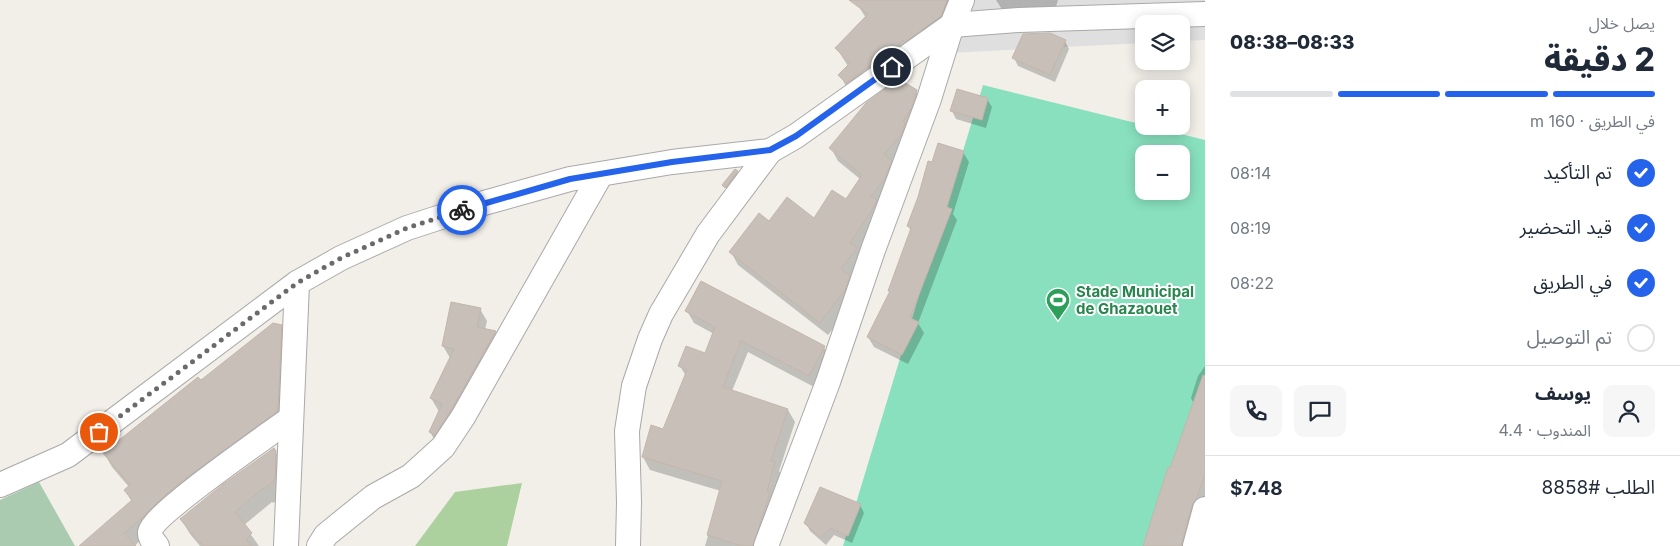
<!DOCTYPE html>
<html lang="ar">
<head>
<meta charset="utf-8">
<style>
	body { margin:0; font-family:Inter,"Noto Sans Arabic",sans-serif; background:#f6f6f7; color:#1f2937; direction:rtl; height:100vh; display:flex; flex-direction:column; font-size:19px; white-space:nowrap }
	* { box-sizing:border-box; margin:0 }
	p { font-size:16px; color:#747a83 }
	.icon { flex:none; width:28px; height:28px; fill:none; stroke:currentColor; stroke-width:2; stroke-linecap:round; stroke-linejoin:round }
	.map { position:relative; flex:1; overflow:hidden; direction:ltr }
	.sheet { display:flex; flex-direction:column; background:#fff; width:475px }
	.sheet>* { flex:none }
	.tools { position:absolute; left:1135px; top:15px; display:grid; gap:10px }
	.tools a { display:grid; place-items:center; width:55px; height:55px; border-radius:10px; background:#fff; box-shadow:0 2px 12px #0003; font-size:25px }
	.pin { position:absolute; display:grid; place-items:center; width:42px; height:42px; color:#fff; margin:-21px; border:2px solid #fff; border-radius:50%; box-shadow:0 1px 5px #0007 }
	.courier { position:absolute; display:grid; place-items:center; width:50px; height:50px; margin:-25px; border:4px solid #2563eb; border-radius:50%; background:#fff; color:#222; box-shadow:0 1px 6px #0007 }
	.head em { font-style:normal; font-weight:800 }
	.head div { display:flex; flex-direction:column-reverse }
	.head { display:flex; align-items:center; justify-content:space-between; height:85px; padding:0 25px }
	h1 { font-size:32px; font-weight:800; line-height:38px }
	.bar { display:grid; grid-template-columns:repeat(4,1fr); gap:8px 5px; align-content:center; height:60px; padding:0 25px }
	.bar i { height:6px; border-radius:4px; background:#e0e1e3 }
	.bar .selected { background:#2563eb }
	.bar p { grid-column:span 4 }
	.line { display:flex; align-items:center; gap:12px; padding:0 25px; border-top:1px solid #e0e1e3 }
	.line div { flex:1 }
	.round { display:grid; place-items:center; flex:none; width:52px; height:52px; border-radius:10px; background:#f6f6f7 }
	ol { padding:0 25px; list-style:none }
	li { display:flex; align-items:center; gap:15px; height:55px }
	li p { margin-inline-start:auto }
	li .icon { padding:5px; border-radius:50%; background:#2563eb; color:#fff; stroke-width:4 }
	li:last-child { color:#747a83 }
	li i { width:28px; height:28px; border:2px solid #e0e1e3; border-radius:50% }
	main { display:flex; flex:1; min-height:0 }
	.map>svg:first-child { display:block }
	.residential { fill:#e0dfdf }
	.forest { fill:#add19e }
	.cemetery { fill:#aacbaf }
	.pitch { fill:#88e0be; fill-rule:evenodd }
	.shadow { fill:#0003 }
	.building { fill:#c7bfb8; stroke:#c4b6ab }
	.lines { fill:none; stroke-linecap:round; stroke-linejoin:round }
	.street-casing { stroke:#a9a9a9; stroke-width:26 }
	.street { stroke:#fff; stroke-width:24 }
	.done { stroke:#6b6a68; stroke-width:5; stroke-dasharray:0 9 }
	.route { stroke:#2563eb; stroke-width:6 }
	.labels { text-anchor:middle; dominant-baseline:central; stroke-width:4; stroke-linejoin:round; paint-order:stroke }
	.leisure-label { font-size:15px; font-weight:bold; fill:#27864d; stroke:#fff; text-anchor:start }
</style>
</head>
<body>
<main>
<section class="sheet">
<div class="head"><div><h1>2 دقيقة</h1><p>يصل خلال</p></div><em>08:33–08:38</em></div>
<div class="bar"><i class="selected"></i><i class="selected"></i><i class="selected"></i><i></i><p>في الطريق · 160 m</p></div>
<ol>
<li><svg class="icon" aria-label="check" viewBox="0 0 24 24"><path d="M5 12l5 5 9-10"/></svg>تم التأكيد<p>08:14</p></li>
<li><svg class="icon" aria-label="check" viewBox="0 0 24 24"><path d="M5 12l5 5 9-10"/></svg>قيد التحضير<p>08:19</p></li>
<li><svg class="icon" aria-label="check" viewBox="0 0 24 24"><path d="M5 12l5 5 9-10"/></svg>في الطريق<p>08:22</p></li>
<li><i></i>تم التوصيل</li>
</ol>
<div class="line" style="height:90px"><a class="round"><svg class="icon" aria-label="person" viewBox="0 0 24 24"><circle cx="12" cy="8" r="4"/><path d="M4 21q1-7 8-7t8 7"/></svg></a><div><b>يوسف</b><p>المندوب · 4.4</p></div><a class="round"><svg class="icon" aria-label="chat" viewBox="0 0 24 24"><path d="M4 5h16v11H9l-5 4z"/></svg></a><a class="round"><svg class="icon" aria-label="phone" viewBox="0 0 24 24"><path d="M5 4h4l2 5-3 2q2 4 5 5l2-3 5 2v4C11 20 4 13 5 4z"/></svg></a></div>
<div class="line" style="height:65px"><div>الطلب #8858</div><b>$7.48</b></div>
</section>
<div class="map">
<svg width="1205" height="546" viewBox="0 0 1205 546">
	<rect width="100%" height="100%" fill="#f2efe9"/>
	<!-- residential -->
	<path class="residential" d="M894,0H1205V40L1181,41V24H1144V43L950,53Z"/>
	<!-- forest -->
	<path class="forest" d="M522,483L507,546H415L455,492Z"/>
	<!-- cemetery -->
	<path class="cemetery" d="M39,482L75,546H0V500Z"/>
	<!-- pitch -->
	<path class="pitch" d="M983,85L1144,125V126H1149L1205,140V451L1178,546H843ZM1144,154H1181V191H1144Z"/>
	<!-- shadow -->
	<g class="shadow">
		<path d="M866,0H975L968,1L848,90L840,75L848,66L837,49L866,18L859,7Z"/>
		<path d="M996,0H1058L1053,17L1003,11Z"/>
		<path d="M1065,41L1069,49L1055,82L1018,66L1014,58Z"/>
		<path d="M916,91L924,104L881,220L859,254L863,262L850,279L856,290L852,304L828,335L738,265L731,252L769,222L814,220L846,201L860,179L838,161L831,148Z"/>
		<path d="M987,99L992,107L986,128L956,119L952,111Z"/>
		<path d="M963,152L969,162L953,214L957,220L918,323L924,333L908,364L874,347L868,337L890,293L889,290L911,231L908,226L933,163Z"/>
		<path d="M737,172L739,176L728,191L724,185Z"/>
		<path d="M480,309L487,321L485,330L495,332L502,344L437,444L430,432L440,411L438,410L431,398L450,358L443,346Z"/>
		<path d="M687,311L824,347L831,359L816,388L748,352L732,391L788,410L795,422L779,471L782,476L762,546H705L721,491L650,470L643,457L664,430L686,376L680,366L705,355L714,334L694,323Z"/>
		<path d="M281,326L289,340L285,425L134,546H88L132,502L125,490L129,487L112,467L104,453L201,382Z"/>
		<path d="M1205,366V514L1193,546H1144L1194,404L1191,398L1198,376Z"/>
		<path d="M275,451L284,466L283,495L273,503L272,502L244,525L259,546H200L190,534L181,519Z"/>
		<path d="M860,505L864,513L852,543L834,535L826,545L810,531L806,523Z"/>
	</g>
	<!-- building -->
	<g class="building">
		<path d="M849,0H947L941,16L905,42L903,40L895,48L846,83L838,75L850,63L835,48L868,14Z"/>
		<path d="M1050,33L1066,40L1050,75L1012,58L1023,34Z"/>
		<path d="M899,79L917,90L916,95L911,109L903,121L905,123L901,135L884,154L892,161L884,180L871,196L877,200L874,207L850,243L857,248L841,269L850,276L845,290L820,323L729,252L759,213L769,221L787,197L814,218L832,190L846,199L862,175L829,148L866,103Z"/>
		<path d="M957,89L988,98L982,120L950,111Z"/>
		<path d="M938,143L964,151L947,207L952,209L910,318L919,322L902,355L867,337L890,291H888L911,228L907,226L918,197L928,161L932,162Z"/>
		<path d="M735,169L738,171L725,188L722,185Z"/>
		<path d="M701,281L825,346L809,376L741,341L723,387L788,409L771,461L775,462L767,491L770,492L753,546H742L707,535L722,481L642,457L651,425L663,429L687,370L678,366L686,346L705,353L715,327L685,311Z"/>
		<path d="M451,302L481,308L477,327L496,331L451,410L435,435L429,432L442,404L430,398L454,349L442,346Z"/>
		<path d="M273,323L282,325L278,411L182,481L161,499L142,518L124,533L136,546H79L132,500L124,490L130,485L103,453L198,377L201,380Z"/>
		<path d="M1203,375L1205,376V474L1197,498L1192,505L1181,546H1143L1168,467L1170,468Z"/>
		<path d="M274,448L276,451L275,480L264,489L263,488L235,512L252,533L246,539L252,546H203L180,519L222,485Z"/>
		<path d="M820,487L861,504L848,536L830,528L821,538L804,523Z"/>
	</g>
	<g class="lines">
		<defs>
			<g id="street">
				<path d="M0,485L68,455L297,283L341,258L407,228L484,203L570,179L672,162L770,151L796,136L952,25L1019,20L1205,14"/>
				<path d="M157,546C154,542 149,537 150,532C153,514 270,434 291,418"/>
				<path d="M286,546L297,283"/>
				<path d="M319,546L326,535L373,497L411,476L443,447L463,417L601,174"/>
				<path d="M628,546L629,502L627,431L634,386L650,339L661,314L708,234L770,151"/>
				<path d="M766,546L828,382L873,250L929,99L952,25L962,0"/>
				<path d="M1195,546L1205,509"/>
			</g>
		</defs>
		<!-- street casing -->
		<use href="#street" class="street-casing"/>
		<!-- street -->
		<use href="#street" class="street"/>
	</g>
	<g class="lines">
		<!-- done -->
		<path class="done" d="M99,432L297,283L341,258L407,228L462,210"/>
		<!-- route -->
		<path class="route" d="M462,210L570,179L672,162L770,150L796,136L892,67"/>
	</g>
	<!-- icons -->
	<defs>
		<symbol id="stadium-pin" viewBox="-11 -11 22 30"><path d="M0 17L-7.5 6A9.5 9.5 0 1 1 7.5 6Z" fill="#2e9e5b" stroke="#fff"/><path d="M0-5a6.5 5 0 1 0 0 10a6.5 5 0 1 0 0-10ZM-3.5-1.8h7v3.6h-7Z" fill="#fff"/></symbol>
	</defs>
	<g fill-rule="evenodd">
		<use href="#stadium-pin" x="1044" y="286" width="28" height="38"/>
	</g>
	<g class="labels">
		<!-- leisure labels -->
		<g class="leisure-label">
			<text x="1076" y="291">Stade Municipal<tspan x="1076" dy="17">de Ghazaouet</tspan></text>
		</g>
	</g>
</svg>
<div class="tools">
<a><svg class="icon" aria-label="layers" viewBox="0 0 24 24"><path d="M12 4l9 5-9 5-9-5zM3 14l9 5 9-5"/></svg></a>
<a>+</a>
<a>−</a>
</div>
<div class="pin" style="left:99px;top:432px;background:#ea580c"><svg class="icon" aria-label="bag" viewBox="0 0 24 24"><path d="M5 8h14l-1 12H6zM9 8a3 3 0 0 1 6 0"/></svg></div>
<div class="pin" style="left:892px;top:67px;background:#1f2937"><svg class="icon" aria-label="home" viewBox="0 0 24 24"><path d="M3 11l9-7 9 7M6 9v11h12V9"/></svg></div>
<div class="courier" style="left:462px;top:210px"><svg class="icon" aria-label="bike" viewBox="0 0 24 24"><circle cx="6" cy="16" r="4"/><circle cx="18" cy="16" r="4"/><path d="M6 16l4-8h5l3 8M10 8l3 8H6M13 5h3"/></svg></div>
</div>
</main>
</body>
</html>
